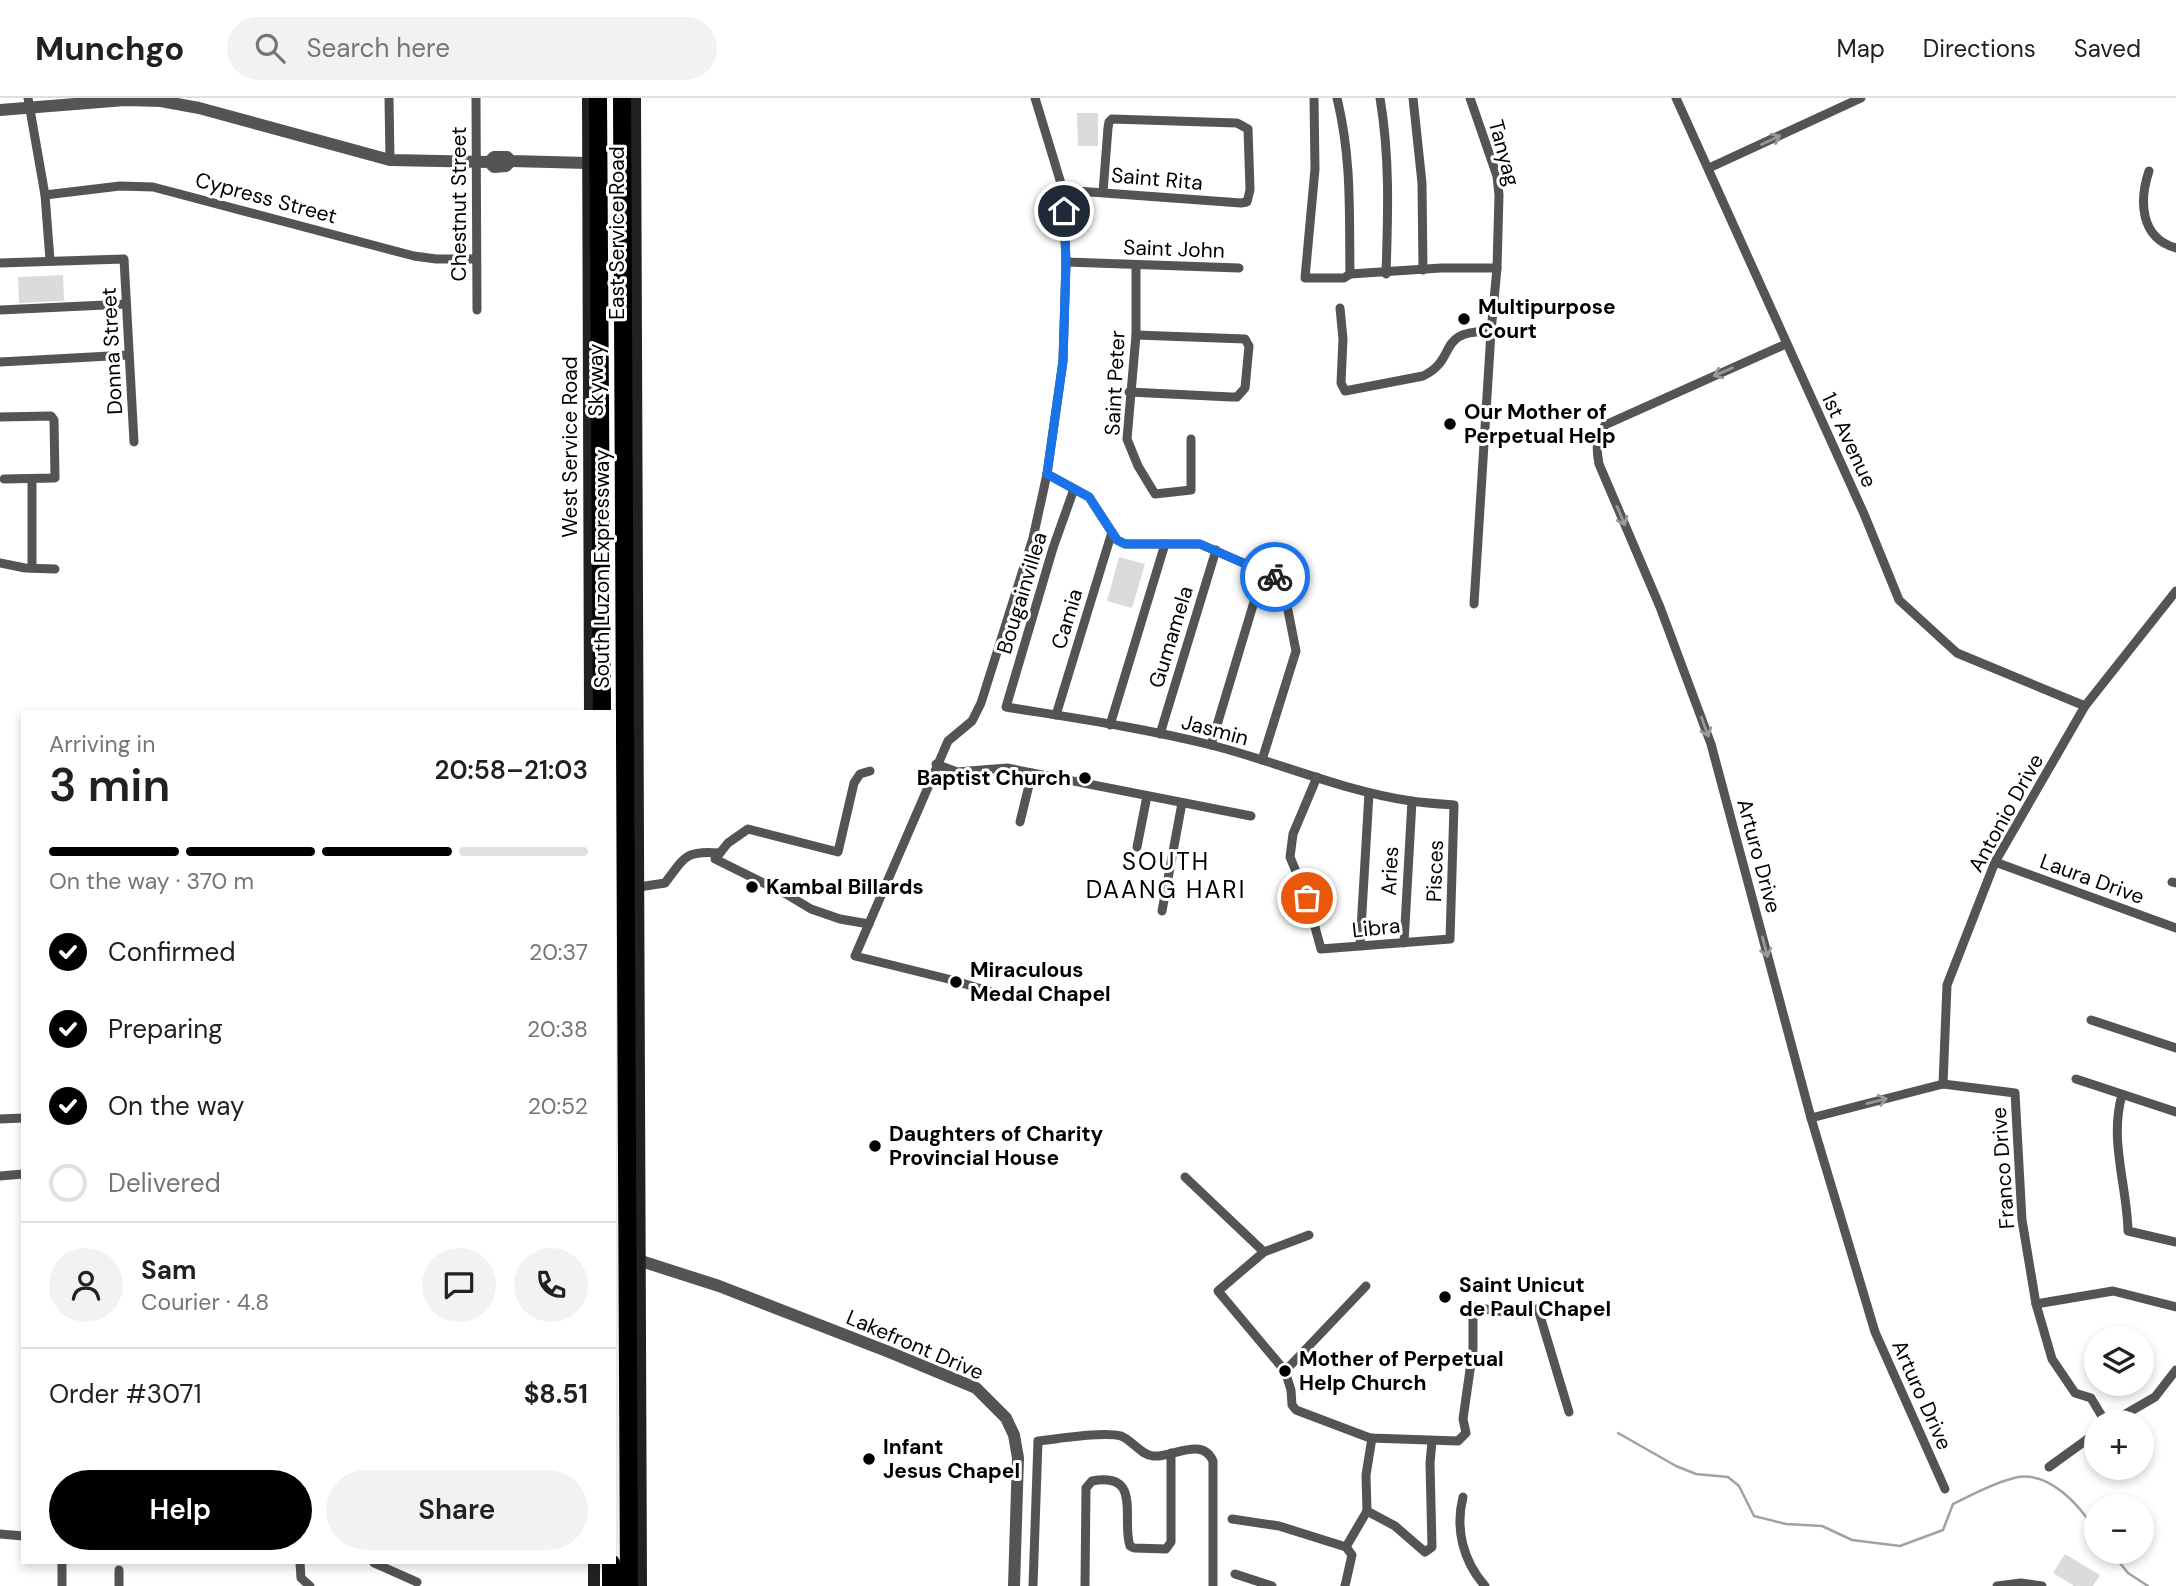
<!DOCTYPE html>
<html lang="en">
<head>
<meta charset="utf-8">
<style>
	body { margin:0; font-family:"DM Sans",sans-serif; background:#f2f2f2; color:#202124; height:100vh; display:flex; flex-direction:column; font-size:26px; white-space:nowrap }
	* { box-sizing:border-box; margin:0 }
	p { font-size:23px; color:#757577 }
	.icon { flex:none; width:38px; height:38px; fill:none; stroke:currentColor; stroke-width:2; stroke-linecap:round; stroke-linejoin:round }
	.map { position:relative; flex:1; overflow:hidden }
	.details { position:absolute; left:21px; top:612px; width:595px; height:854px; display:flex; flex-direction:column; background:#fff; border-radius:0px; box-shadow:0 4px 10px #0003 }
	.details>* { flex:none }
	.fabs { position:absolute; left:2084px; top:1228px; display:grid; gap:14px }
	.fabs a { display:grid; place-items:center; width:70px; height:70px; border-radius:50%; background:#fff; box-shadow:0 4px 10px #0003; font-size:35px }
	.pin { position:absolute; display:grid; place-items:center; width:60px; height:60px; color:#fff; margin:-30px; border:4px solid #fff; border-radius:50%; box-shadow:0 2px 7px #0007 }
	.courier { position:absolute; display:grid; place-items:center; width:70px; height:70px; margin:-35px; border:5px solid #1a73e8; border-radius:50%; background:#fff; color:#222; box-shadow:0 2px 9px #0007 }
	.summary em { font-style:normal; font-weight:600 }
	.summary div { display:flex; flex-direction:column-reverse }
	.summary { display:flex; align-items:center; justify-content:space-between; height:119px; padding:0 28px }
	h1 { font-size:46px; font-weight:600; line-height:52px }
	.bar { display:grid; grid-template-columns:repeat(4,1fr); gap:10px 7px; align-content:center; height:84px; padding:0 28px }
	.bar i { height:9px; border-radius:5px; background:#e0e0e0 }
	.bar .selected { background:#000 }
	.bar p { grid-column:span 4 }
	.line { display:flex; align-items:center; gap:18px; padding:0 28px; border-top:2px solid #e0e0e0 }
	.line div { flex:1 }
	.round { display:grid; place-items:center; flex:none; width:74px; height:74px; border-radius:37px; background:#f2f2f2 }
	ol { padding:0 28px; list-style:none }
	li { display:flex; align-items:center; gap:21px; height:77px }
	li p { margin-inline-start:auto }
	li .icon { padding:7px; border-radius:50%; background:#000; color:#fff; stroke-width:4 }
	li:last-child { color:#757577 }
	li i { width:38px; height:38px; border:4px solid #e0e0e0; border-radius:50% }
	.cta { display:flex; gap:14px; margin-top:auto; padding:14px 28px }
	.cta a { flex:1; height:80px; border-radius:42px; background:#000; color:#fff; font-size:28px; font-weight:600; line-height:80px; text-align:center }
	.cta a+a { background:#f2f2f2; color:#202124 }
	header { display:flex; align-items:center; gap:42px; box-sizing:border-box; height:98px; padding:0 35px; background:#fff; border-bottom:2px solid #e0e0e0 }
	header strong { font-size:33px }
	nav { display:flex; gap:38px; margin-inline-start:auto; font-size:24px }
	.search { width:490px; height:63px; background:#f2f2f2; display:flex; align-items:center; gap:18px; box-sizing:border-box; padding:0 24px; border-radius:38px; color:#757577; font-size:26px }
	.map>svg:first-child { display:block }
	.park { fill:#dbdbdb }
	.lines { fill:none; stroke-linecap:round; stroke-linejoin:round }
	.stream { stroke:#a2a2a2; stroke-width:2.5 }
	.minor { stroke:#545454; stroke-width:9 }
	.tertiary { stroke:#545454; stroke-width:12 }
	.secondary { stroke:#212121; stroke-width:12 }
	.motorway { stroke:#000; stroke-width:18 }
	.oneway { stroke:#989898 }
	.done { stroke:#595959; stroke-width:7; stroke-dasharray:0 12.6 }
	.route { stroke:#1a73e8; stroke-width:9 }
	.poi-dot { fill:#000; stroke:#fff; stroke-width:2.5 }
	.labels { text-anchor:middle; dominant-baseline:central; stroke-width:6; stroke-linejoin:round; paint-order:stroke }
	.street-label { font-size:21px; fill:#000; stroke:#fff }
	.poi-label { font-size:21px; font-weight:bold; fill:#000; stroke:#fff; text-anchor:start }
	.quarter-label { font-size:24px; letter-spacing:2px; fill:#000; stroke:#fff }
</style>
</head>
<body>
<header>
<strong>Munchgo</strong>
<div class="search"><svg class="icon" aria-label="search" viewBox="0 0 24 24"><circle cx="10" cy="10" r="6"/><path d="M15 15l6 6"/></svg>Search here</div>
<nav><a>Map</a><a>Directions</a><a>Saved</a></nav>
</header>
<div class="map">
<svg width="2176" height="1488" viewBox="0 0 2176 1488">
	<rect width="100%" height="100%" fill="#fff"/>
	<!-- park -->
	<g class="park">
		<path d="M1077,15H1098V48H1078Z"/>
		<path d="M63,177L64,203L19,205L18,179Z"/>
		<path d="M1119,459L1145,466L1132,510L1107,503Z"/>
		<path d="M2065,1456L2100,1477L2093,1488H2074L2053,1475Z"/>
	</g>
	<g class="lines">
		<!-- stream -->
		<g class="stream">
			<path d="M1618,1335L1676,1368L1696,1376L1728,1379L1739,1388L1754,1418L1786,1426L1822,1428L1852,1442L1900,1448L1943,1432L1953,1406C1972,1397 1993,1385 2014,1380C2049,1371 2080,1408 2096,1433"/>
			<path d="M2111,1454L2128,1475L2148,1488"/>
		</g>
		<!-- minor -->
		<g class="minor">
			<path d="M28,0L45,97L50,162"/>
			<path d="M389,0L390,62"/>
			<path d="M476,0L477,212"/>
			<path d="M1314,0L1315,71L1305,180H1344L1350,176"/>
			<path d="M1337,0C1352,62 1349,114 1350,176L1441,170H1497L1499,97L1497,78L1470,0"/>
			<path d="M1380,0C1390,59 1388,116 1386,176"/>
			<path d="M1413,0L1422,85L1423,172"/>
			<path d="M1676,0L1864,416L1899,502L1957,555L2085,608"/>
			<path d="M1709,70L1861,0"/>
			<path d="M2149,73C2139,103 2140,140 2176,150"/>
			<path d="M1063,92L1241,105L1247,104L1250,92L1248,31L1237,25L1112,21L1109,24L1108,30L1103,94"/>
			<path d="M45,97L120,88L153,89L414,158L436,161H476"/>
			<path d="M1066,164L1239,170"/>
			<path d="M0,165L124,161L134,344"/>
			<path d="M1136,167V237L1127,341L1138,368L1155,396L1191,392V341"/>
			<path d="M1340,210L1343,241L1341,285L1345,293L1423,278C1459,261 1435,231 1491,234"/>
			<path d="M0,212L126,206"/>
			<path d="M1786,246L1605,327C1596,340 1596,351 1599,366L1660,509L1711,646L1811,1020L1875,1234L1945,1391"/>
			<path d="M0,264L128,257"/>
			<path d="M1129,294L1231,299H1237L1245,290L1249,248L1245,241L1136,237"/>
			<path d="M0,319L51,318L54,322L55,380L4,381"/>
			<path d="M1047,376L1089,399L1117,442L1125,446H1200L1282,482L1296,553L1262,662"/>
			<path d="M1074,391L1053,450L1006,609C1074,620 1144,630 1211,647C1278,664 1343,693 1411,703C1425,705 1440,706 1454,707L1450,841L1321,851L1307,800L1290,759L1293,736L1317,679"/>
			<path d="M0,465L25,470L55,471"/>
			<path d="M32,470V382"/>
			<path d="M1474,506L1491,234L1497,170"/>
			<path d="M1056,617L1112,434"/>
			<path d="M1110,627L1165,446"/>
			<path d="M1160,636L1216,452"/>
			<path d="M1211,647L1263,474"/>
			<path d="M936,666L957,674L1007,670L1251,718"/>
			<path d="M1020,724L1032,675"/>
			<path d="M1137,749L1147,698"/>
			<path d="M1995,764L2176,830"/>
			<path d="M2172,784L2176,785"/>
			<path d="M639,789L665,785C685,759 685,752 720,755"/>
			<path d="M1162,813L1182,705"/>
			<path d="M869,826L840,821L811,811L786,796L715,761L728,745L748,731L838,754L854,685L860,676L870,673"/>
			<path d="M1404,845L1412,703"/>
			<path d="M1360,848L1369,695"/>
			<path d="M1008,899L952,882L855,858L948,643L972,623L981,605L1033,440L1047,376L1063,263L1066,164L1063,92L1035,0"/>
			<path d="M2091,922L2176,950"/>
			<path d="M2076,981L2176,1014"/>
			<path d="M1943,986L1947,887L1995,764L2085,608L2176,493"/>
			<path d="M2122,997C2109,1042 2127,1087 2128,1133L2176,1144"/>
			<path d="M1811,1020L1943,986L2015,995L2022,1122L2036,1206L2052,1261L2075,1295L2091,1300L2106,1325"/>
			<path d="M0,1021L23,1020"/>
			<path d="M0,1078L23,1076"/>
			<path d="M1185,1079L1264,1154"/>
			<path d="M1309,1137L1264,1154L1218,1193L1285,1273L1291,1292L1292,1307L1296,1312L1370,1340L1458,1343L1466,1335L1463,1321L1473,1251V1209L1517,1216L1538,1211L1569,1314"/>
			<path d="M2036,1206L2113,1193L2176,1209"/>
			<path d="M1285,1273L1366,1188"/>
			<path d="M2110,1325L2155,1299L2176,1272"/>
			<path d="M1372,1340L1366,1377L1367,1413L1395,1428L1425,1454L1432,1449L1430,1365L1432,1343"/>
			<path d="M2049,1369L2096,1335"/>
			<path d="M1463,1399C1455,1431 1463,1463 1485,1488"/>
			<path d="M1232,1421L1279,1428L1346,1449L1367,1413"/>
			<path d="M0,1436L23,1438"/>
			<path d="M62,1465V1488"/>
			<path d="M300,1465L301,1480L310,1488"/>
			<path d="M374,1465L417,1484"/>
			<path d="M119,1472V1488"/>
			<path d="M1235,1476L1272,1488"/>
			<path d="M1033,1488L1038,1343C1058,1341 1104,1333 1121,1338C1132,1342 1141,1357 1153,1358C1172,1360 1202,1338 1213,1363V1488"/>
			<path d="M1085,1488L1086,1390L1092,1383C1143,1373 1121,1422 1130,1448L1134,1450L1166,1451L1171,1444V1355"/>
			<path d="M1345,1488L1352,1457L1346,1449"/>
			<path d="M1997,1488L2021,1485L2042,1488"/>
		</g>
		<!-- tertiary -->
		<g class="tertiary">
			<path d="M0,12L125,2L161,3L199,10L390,62L489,64L494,69L506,68L511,63"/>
			<path d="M489,64L494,59H507L511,63L588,65"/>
			<path d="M641,1163L719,1188L889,1254L976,1290L1006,1320L1014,1337L1018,1360L1014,1488"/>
		</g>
		<!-- secondary -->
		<g class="secondary">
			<path d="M588,0L590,614"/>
			<path d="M635,0L641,1488"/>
			<path d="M594,1465V1488"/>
		</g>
		<!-- motorway -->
		<g class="motorway">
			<path d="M598,0L602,614"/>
			<path d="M622,0L629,1488"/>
			<path d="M611,1465V1488"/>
		</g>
	</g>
	<!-- one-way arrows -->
	<defs><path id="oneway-shaft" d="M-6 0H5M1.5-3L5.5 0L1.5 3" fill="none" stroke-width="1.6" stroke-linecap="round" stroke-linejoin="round" transform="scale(1.75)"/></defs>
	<g class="oneway">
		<use href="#oneway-shaft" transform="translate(1771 42) rotate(-25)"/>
		<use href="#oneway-shaft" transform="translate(1723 274) rotate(156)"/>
		<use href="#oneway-shaft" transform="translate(1621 418) rotate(67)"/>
		<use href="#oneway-shaft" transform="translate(1705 629) rotate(70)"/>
		<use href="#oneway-shaft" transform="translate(1765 849) rotate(76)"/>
		<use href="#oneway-shaft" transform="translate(1877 1003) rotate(-14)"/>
	</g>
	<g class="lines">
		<!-- done -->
		<path class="done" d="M1275,479L1282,482L1296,553L1262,662L1317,679L1293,736L1290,759L1307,800"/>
		<!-- route -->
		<path class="route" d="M1064,113L1066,164L1063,263L1047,376L1089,399L1117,442L1125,446H1200L1275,479"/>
	</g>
	<!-- markers -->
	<g class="poi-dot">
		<circle cx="1464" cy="221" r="7"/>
		<circle cx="1450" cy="326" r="7"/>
		<circle cx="1085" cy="680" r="7"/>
		<circle cx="752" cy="789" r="7"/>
		<circle cx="956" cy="884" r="7"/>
		<circle cx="875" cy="1048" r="7"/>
		<circle cx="1445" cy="1199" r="7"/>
		<circle cx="1285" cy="1273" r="7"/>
		<circle cx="869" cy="1361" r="7"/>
	</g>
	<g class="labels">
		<!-- street labels -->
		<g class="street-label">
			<text transform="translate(1504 55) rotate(75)">Tanyag</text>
			<text transform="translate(1157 81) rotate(5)">Saint Rita</text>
			<text transform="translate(266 100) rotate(15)">Cypress Street</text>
			<text transform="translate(459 106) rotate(-90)">Chestnut Street</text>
			<text transform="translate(617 135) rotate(-90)">East Service Road</text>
			<text transform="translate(1174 151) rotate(2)">Saint John</text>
			<text transform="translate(112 253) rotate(-93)">Donna Street</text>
			<text transform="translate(596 282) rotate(-90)">Skyway</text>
			<text transform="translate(1115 285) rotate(-87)">Saint Peter</text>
			<text transform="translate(1849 342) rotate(65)">1st Avenue</text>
			<text transform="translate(570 349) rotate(-90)">West Service Road</text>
			<text transform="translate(602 471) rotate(-90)">South Luzon Expressway</text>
			<text transform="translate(1022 495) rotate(-73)">Bougainvillea</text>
			<text transform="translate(1067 521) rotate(-73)">Camia</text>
			<text transform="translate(1171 539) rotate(-73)">Gumamela</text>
			<text transform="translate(1215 632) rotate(15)">Jasmin</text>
			<text transform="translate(2006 715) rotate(-61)">Antonio Drive</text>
			<text transform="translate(1759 758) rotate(75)">Arturo Drive</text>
			<text transform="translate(1390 773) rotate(-87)">Aries</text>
			<text transform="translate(1435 773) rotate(-88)">Pisces</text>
			<text transform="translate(2092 781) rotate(20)">Laura Drive</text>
			<text transform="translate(1376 830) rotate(-6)">Libra</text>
			<text transform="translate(2003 1070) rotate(-94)">Franco Drive</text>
			<text transform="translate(915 1247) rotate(23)">Lakefront Drive</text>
			<text transform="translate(1922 1297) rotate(66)">Arturo Drive</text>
		</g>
		<!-- poi labels -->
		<g class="poi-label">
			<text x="1478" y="209">Multipurpose<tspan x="1478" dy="24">Court</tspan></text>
			<text x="1464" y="314">Our Mother of<tspan x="1464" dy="24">Perpetual Help</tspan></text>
			<text x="1071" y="680" text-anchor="end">Baptist Church</text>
			<text x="766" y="789">Kambal Billards</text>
			<text x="970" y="872">Miraculous<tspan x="970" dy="24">Medal Chapel</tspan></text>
			<text x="889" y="1036">Daughters of Charity<tspan x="889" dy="24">Provincial House</tspan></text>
			<text x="1459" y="1187">Saint Unicut<tspan x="1459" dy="24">de Paul Chapel</tspan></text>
			<text x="1299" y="1261">Mother of Perpetual<tspan x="1299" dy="24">Help Church</tspan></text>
			<text x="883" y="1349">Infant<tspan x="883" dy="24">Jesus Chapel</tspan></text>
		</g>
		<!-- quarter labels -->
		<g class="quarter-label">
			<text x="1166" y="763">SOUTH<tspan x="1166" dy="28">DAANG HARI</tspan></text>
		</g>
	</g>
</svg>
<div class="fabs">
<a><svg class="icon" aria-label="layers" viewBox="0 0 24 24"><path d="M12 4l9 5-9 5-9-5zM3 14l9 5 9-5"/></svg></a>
<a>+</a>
<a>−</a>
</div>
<div class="pin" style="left:1307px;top:800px;background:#ea580c"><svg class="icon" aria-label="bag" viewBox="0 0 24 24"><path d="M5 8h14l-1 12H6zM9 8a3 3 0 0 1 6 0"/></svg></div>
<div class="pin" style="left:1064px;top:113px;background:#1f2937"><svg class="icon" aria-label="home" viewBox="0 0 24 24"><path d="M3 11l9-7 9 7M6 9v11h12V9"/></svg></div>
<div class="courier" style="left:1275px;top:479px"><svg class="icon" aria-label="bike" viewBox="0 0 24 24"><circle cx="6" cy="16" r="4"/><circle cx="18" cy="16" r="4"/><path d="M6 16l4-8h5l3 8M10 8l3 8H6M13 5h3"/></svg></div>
<section class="details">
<div class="summary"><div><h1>3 min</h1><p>Arriving in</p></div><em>20:58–21:03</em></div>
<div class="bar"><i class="selected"></i><i class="selected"></i><i class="selected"></i><i></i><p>On the way · 370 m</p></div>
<ol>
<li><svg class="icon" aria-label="check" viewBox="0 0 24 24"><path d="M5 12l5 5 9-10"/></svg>Confirmed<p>20:37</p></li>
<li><svg class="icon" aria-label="check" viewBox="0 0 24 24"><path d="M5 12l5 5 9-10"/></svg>Preparing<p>20:38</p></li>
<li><svg class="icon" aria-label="check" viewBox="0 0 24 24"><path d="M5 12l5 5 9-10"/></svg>On the way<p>20:52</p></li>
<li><i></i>Delivered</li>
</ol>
<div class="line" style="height:126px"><a class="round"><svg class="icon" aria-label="person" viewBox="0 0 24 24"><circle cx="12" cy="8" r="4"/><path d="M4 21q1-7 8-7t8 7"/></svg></a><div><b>Sam</b><p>Courier · 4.8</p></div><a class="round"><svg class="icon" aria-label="chat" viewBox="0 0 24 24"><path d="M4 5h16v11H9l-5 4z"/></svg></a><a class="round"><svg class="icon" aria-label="phone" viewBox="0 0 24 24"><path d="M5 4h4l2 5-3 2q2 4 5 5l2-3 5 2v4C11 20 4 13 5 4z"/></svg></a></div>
<div class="line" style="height:91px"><div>Order #3071</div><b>$8.51</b></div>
<div class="cta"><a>Help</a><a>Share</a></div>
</section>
</div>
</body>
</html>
